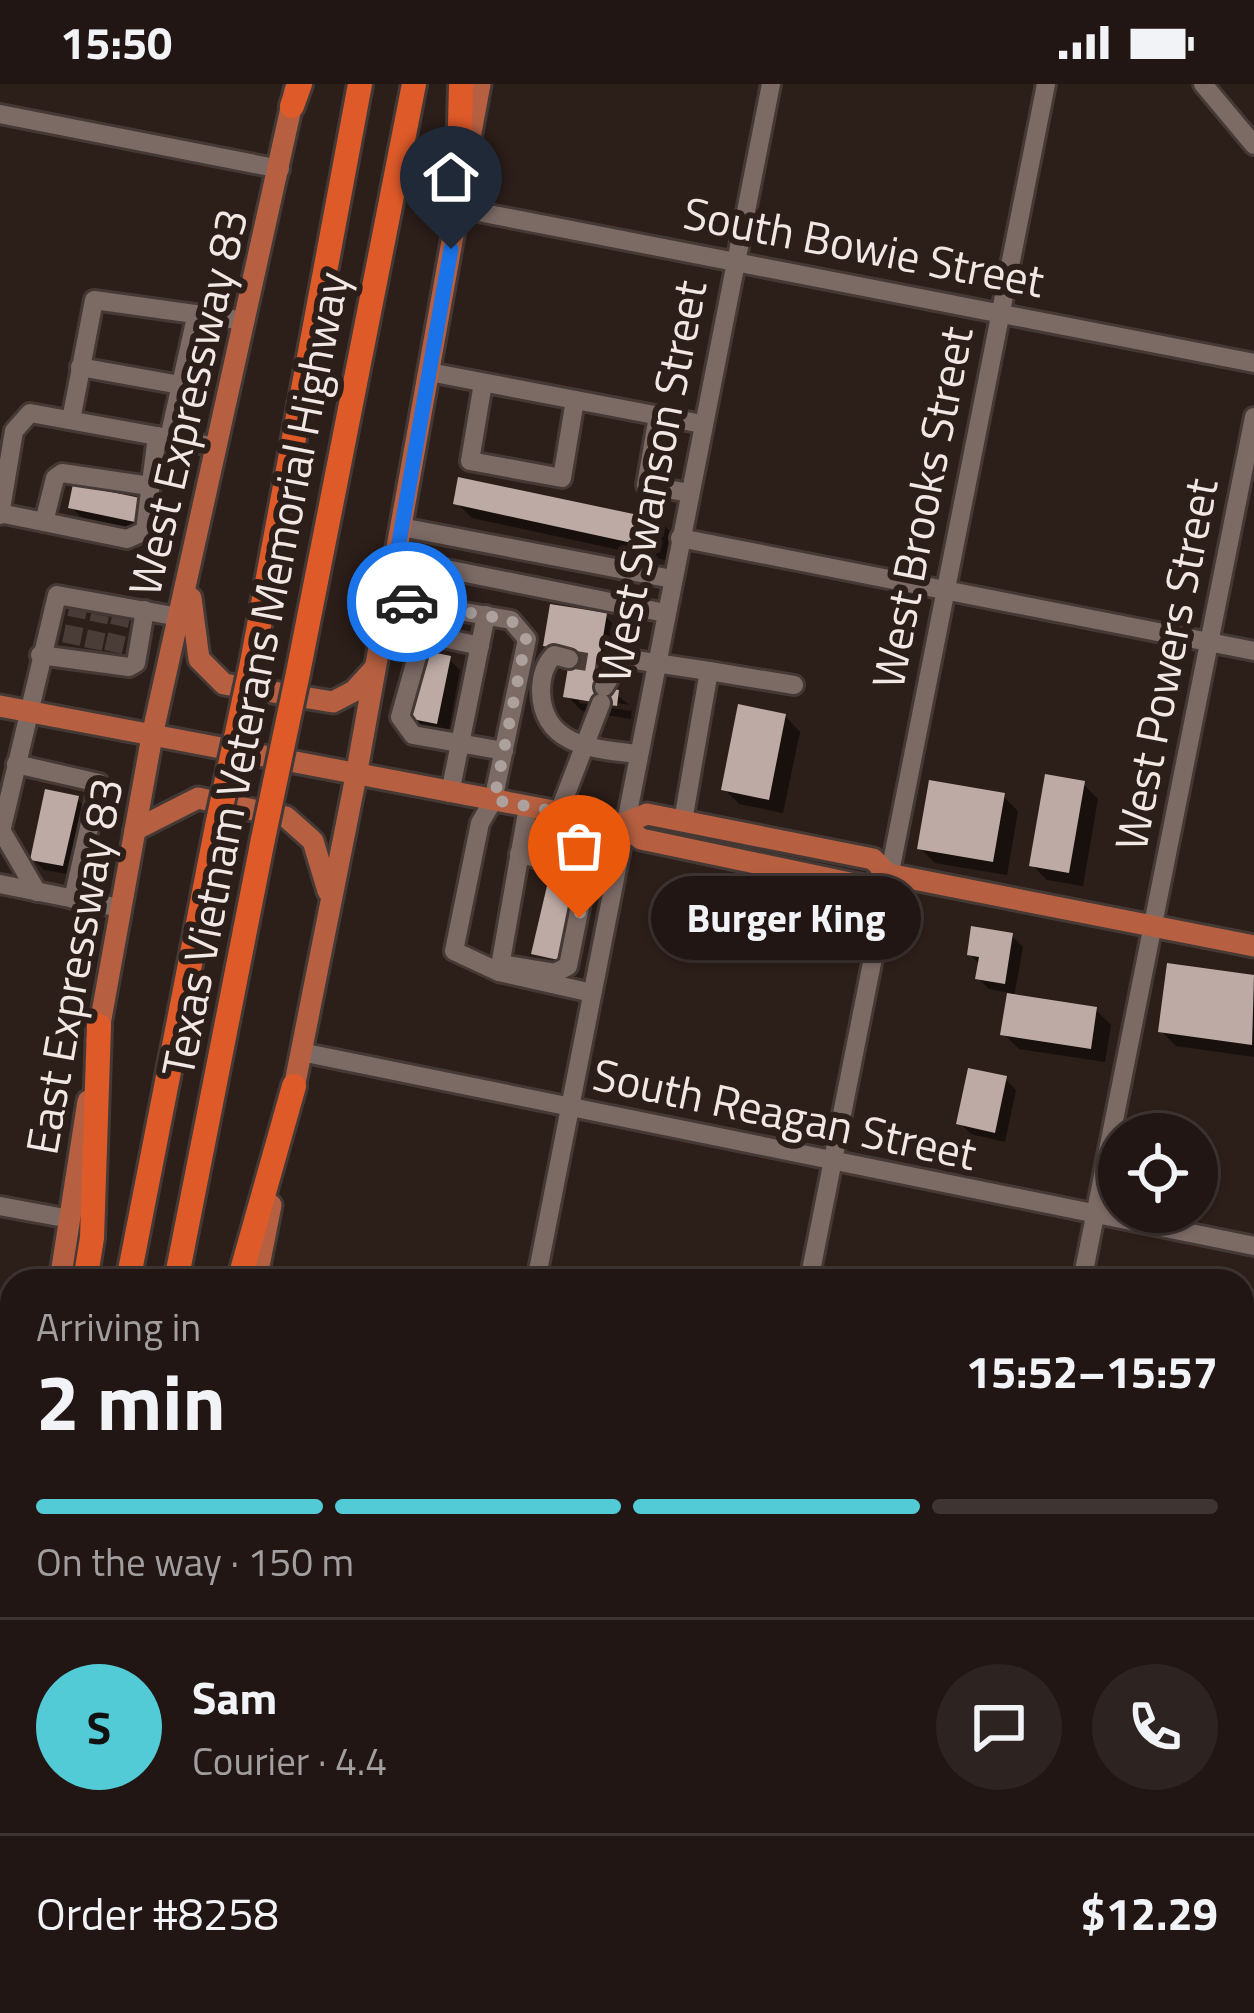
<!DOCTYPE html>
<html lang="en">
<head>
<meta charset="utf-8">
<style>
	body { margin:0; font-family:"Titillium Web",sans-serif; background:#2d2321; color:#f1f3f6; height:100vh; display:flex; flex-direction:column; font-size:45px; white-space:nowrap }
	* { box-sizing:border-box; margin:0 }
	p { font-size:39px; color:#a29fa0 }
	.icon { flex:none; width:66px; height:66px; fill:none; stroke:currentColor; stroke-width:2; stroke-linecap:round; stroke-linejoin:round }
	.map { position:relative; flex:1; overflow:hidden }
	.panel { position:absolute; left:0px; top:1185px; width:1254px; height:744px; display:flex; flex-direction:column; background:#211613; border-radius:36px 36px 0 0; box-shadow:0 3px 9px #0004,0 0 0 3px #3e3533 }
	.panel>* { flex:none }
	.controls { position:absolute; left:1098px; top:1029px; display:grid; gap:24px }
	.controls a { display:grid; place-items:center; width:120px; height:120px; border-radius:50%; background:#211613; box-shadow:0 3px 9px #0004,0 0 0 3px #3e3533; font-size:60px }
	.pin { position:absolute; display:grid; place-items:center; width:102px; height:102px; color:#fff; margin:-123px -51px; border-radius:50% 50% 50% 0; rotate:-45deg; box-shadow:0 0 12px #0007 }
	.pin .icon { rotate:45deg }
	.courier { position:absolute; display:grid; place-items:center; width:120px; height:120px; margin:-60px; border:9px solid #1a73e8; border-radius:50%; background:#fff; color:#222; box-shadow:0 3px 15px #0007 }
	.bubble { position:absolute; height:84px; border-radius:42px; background:#211613; box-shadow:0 3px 9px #0004,0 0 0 3px #3e3533; font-size:39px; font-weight:700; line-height:84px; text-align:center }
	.summary em { font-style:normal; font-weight:700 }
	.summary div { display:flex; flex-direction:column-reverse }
	.summary { display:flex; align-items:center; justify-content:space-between; height:204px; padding:0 36px }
	h1 { font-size:78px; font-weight:700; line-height:90px }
	.bar { display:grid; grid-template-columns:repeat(4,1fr); gap:18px 12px; align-content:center; height:144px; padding:0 36px }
	.bar i { height:15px; border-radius:9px; background:#3e3533 }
	.bar .current { background:#52cbd7 }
	.bar p { grid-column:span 4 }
	.line { display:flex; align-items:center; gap:30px; padding:0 36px; border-top:3px solid #3e3533 }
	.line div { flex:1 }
	.round { display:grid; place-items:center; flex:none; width:126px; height:126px; border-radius:63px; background:#2d2321 }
	.status { display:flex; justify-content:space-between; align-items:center; height:84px; padding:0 60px; background:#211613; direction:ltr }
	.status svg { height:33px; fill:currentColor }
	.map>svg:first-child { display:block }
	.shadow { fill:#0007 }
	.building { fill:#bdaaa4 }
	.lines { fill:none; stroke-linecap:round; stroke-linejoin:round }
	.minor-tunnel { stroke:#4a3c37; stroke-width:18; stroke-dasharray:18 9; stroke-linecap:butt }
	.minor-casing { stroke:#453936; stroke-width:24 }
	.major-casing { stroke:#453936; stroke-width:27 }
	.highway-casing { stroke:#453936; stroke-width:30 }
	.minor { stroke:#7c6a65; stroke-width:18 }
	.major { stroke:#b76041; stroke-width:21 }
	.highway { stroke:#df5a29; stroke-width:24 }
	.highway-bridge-casing { stroke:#453936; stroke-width:30; stroke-linecap:butt }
	.highway-bridge { stroke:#df5a29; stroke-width:24 }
	.done { stroke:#aca19d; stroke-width:12; stroke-dasharray:0 21.6 }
	.route { stroke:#1a73e8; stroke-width:15 }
	.labels { text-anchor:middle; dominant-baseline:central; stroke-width:12; stroke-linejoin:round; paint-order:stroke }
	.street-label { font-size:45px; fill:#f1e7e4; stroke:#2c1e19 }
</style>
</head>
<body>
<div class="status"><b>15:50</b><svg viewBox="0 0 49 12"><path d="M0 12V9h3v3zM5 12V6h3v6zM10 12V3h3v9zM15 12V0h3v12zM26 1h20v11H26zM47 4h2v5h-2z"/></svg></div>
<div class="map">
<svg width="1254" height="1929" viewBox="0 0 1254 1929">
	<rect width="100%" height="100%" fill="#2c1e19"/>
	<!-- shadow -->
	<g class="shadow">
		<path d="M139,417L150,428L146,448L82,434L71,423Z"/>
		<path d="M457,419L661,438L676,453L670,477L472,434Z"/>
		<path d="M605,532L620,547L611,607L630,621L579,613V619L631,627L632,623L631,635L582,627L567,612L572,578L562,576L547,561Z"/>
		<path d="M449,575L460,586L448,650L422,644L411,633Z"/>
		<path d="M785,632L800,648L783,729L739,720L724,705Z"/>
		<path d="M1083,700L1098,715L1083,802L1047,796L1032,781Z"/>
		<path d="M1003,712L1018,727L1007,791L935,779L920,764Z"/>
		<path d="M77,715L88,726L73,791L44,786L33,775Z"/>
		<path d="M1012,852L1023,863L1014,913L1096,926L1111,941L1105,978L1019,965L1004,950L1010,909L989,905L978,894L980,881L970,870Z"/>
		<path d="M1169,883L1254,894V973L1176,962L1161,947Z"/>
		<path d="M1005,995L1016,1006L1005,1058L971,1050L960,1039Z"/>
		<path d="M723,1917H801L800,1929H766L729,1923Z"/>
		<path d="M861,1917H923L921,1929H859Z"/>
	</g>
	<!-- building -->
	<g class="building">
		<path d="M458,393L662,436L655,464L453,420Z"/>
		<path d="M73,400L140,414L135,438L68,424Z"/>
		<path d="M550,520L607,529L595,602L619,606L617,622L563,613L571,566L543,562Z"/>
		<path d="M421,566L451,572L437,640L407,634Z"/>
		<path d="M738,620L786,630L769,716L721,706Z"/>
		<path d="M1045,690L1085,697L1069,789L1029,782Z"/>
		<path d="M929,696L1005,709L993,778L917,765Z"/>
		<path d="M45,705L79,712L63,782L30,776Z"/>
		<path d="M550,789L581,795L563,877L531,870Z"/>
		<path d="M971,842L1013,849L1005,900L975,895L979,873L967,871Z"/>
		<path d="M1167,879L1254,891L1252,961L1158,948Z"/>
		<path d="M1007,909L1097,923L1091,965L1000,951Z"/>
		<path d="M968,984L1007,992L995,1049L956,1040Z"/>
		<path d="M858,1917H906L904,1929H856Z"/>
	</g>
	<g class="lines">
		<!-- minor-tunnel -->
		<g class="minor-tunnel">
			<path d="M71,560L78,525"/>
			<path d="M93,565L100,531"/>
			<path d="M113,568L121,533"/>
			<path d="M569,575L599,580"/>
		</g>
		<defs>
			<g id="minor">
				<path d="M1203,0L1254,61"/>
				<path d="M0,30L280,85"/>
				<path d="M458,124L1254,279"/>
				<path d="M80,283L180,301"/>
				<path d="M429,288L702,340"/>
				<path d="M483,299L470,377L562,394L575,316"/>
				<path d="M658,332L646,401L689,409"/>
				<path d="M71,336L94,216L245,237"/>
				<path d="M169,354L196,233"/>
				<path d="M0,429L127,455L145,447L157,352"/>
				<path d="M0,431L14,347L30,329L217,363"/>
				<path d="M44,438L55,394L62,389L150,402"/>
				<path d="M401,443L672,495"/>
				<path d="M680,454L1254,567"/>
				<path d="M396,475L665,529"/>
				<path d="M389,515L511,536L527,555L493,717L480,739L454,867L499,888"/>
				<path d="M480,562L430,551L422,555L400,633L413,651L504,667"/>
				<path d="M40,571L129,583L136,579L145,526"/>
				<path d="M622,574L709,587L683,737"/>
				<path d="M569,575L554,571C544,581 541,593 541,607C542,662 594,665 637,670"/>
				<path d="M709,587L794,601"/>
				<path d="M604,603L622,574L634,523"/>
				<path d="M16,680L99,699L73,815"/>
				<path d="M450,709L486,531"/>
				<path d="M528,723L499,888L592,909"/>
				<path d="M559,728L601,619"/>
				<path d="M575,731L585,788"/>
				<path d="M1,746L37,808"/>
				<path d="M0,752L57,511L179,533"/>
				<path d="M0,800L120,824"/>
				<path d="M501,880L555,889L568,882L586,793L579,784L519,770"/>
				<path d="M301,968L1254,1162"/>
				<path d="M0,1122L70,1135"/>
				<path d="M536,1197L771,0"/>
				<path d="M809,1197L1046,0"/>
				<path d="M1082,1197L1254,333"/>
				<path d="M1242,1447L1254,1449"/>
				<path d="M1242,1793L1254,1728"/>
				<path d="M394,1929L396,1917"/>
				<path d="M668,1929L670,1917"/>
				<path d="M940,1929L942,1917"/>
				<path d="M1217,1929L1219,1917"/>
			</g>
			<g id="major">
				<path d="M467,70L480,0"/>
				<path d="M191,514L199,575L224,600L333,618L354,607L374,585"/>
				<path d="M0,622L622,740L641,755L869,803L888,790"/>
				<path d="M622,740L647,730L873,775L888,790L1254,862"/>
				<path d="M135,746L198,714L286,733L313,757L328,807"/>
				<path d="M97,957L152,652L295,6"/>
				<path d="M292,1014L356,692L461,107"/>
				<path d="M60,1197L88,1017"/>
				<path d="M256,1197L271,1121"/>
				<path d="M0,1516L12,1454"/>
				<path d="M113,1929L116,1917"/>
			</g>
			<g id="highway">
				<path d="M292,22L300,0"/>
				<path d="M458,124L461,0"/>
				<path d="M252,579L360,0"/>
				<path d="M298,589L414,0"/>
				<path d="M85,1197L92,1154L99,942"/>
				<path d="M128,1197L217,742"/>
				<path d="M176,1197L263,755"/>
				<path d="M239,1197L294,1002"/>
				<path d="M0,1720L12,1634"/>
				<path d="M0,1844L12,1784"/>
				<path d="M37,1929L41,1917"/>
			</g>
		</defs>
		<!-- minor casing -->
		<use href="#minor" class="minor-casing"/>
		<!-- major casing -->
		<use href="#major" class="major-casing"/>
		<!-- highway casing -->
		<use href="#highway" class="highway-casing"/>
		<!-- minor -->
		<use href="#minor" class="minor"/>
		<!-- major -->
		<use href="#major" class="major"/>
		<!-- highway -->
		<use href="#highway" class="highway"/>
		<defs>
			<g id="highway-bridge">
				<path d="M217,742L252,579"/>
				<path d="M263,755L298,589"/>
			</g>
		</defs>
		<!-- highway-bridge casing -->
		<use href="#highway-bridge" class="highway-bridge-casing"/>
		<!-- highway-bridge -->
		<use href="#highway-bridge" class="highway-bridge"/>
	</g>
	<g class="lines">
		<!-- done -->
		<path class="done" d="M407,518L511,536L526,555L494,716L575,731L586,794L579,834"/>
		<!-- route -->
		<path class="route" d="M407,518L389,515L451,165"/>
	</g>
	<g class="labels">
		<!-- street labels -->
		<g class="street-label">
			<text transform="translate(864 162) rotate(11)">South Bowie Street</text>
			<text transform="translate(187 318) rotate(-77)">West Expressway 83</text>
			<text transform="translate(651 397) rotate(-79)">West Swanson Street</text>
			<text transform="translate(921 423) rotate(-79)">West Brooks Street</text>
			<text transform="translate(1165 580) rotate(-79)">West Powers Street</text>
			<text transform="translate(254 590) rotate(-79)">Texas Vietnam Veterans Memorial Highway</text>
			<text transform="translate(73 882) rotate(-80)">East Expressway 83</text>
			<text transform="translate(785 1029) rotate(12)">South Reagan Street</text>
		</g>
	</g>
</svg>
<div class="controls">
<a><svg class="icon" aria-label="locate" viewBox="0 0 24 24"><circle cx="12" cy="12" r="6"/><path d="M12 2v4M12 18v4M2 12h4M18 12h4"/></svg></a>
</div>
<div class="pin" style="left:579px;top:834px;background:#ea580c"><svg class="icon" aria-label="bag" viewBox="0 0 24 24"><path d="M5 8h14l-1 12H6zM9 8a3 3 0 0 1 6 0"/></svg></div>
<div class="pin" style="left:451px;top:165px;background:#1f2937"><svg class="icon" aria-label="home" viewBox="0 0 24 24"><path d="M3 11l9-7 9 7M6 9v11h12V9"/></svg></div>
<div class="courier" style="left:407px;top:518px"><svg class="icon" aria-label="car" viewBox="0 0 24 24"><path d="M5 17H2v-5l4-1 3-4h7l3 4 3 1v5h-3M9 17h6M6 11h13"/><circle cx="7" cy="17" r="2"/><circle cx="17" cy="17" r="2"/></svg></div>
<div class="bubble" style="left:651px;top:792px;width:270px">Burger King</div>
<section class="panel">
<div class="summary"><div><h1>2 min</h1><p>Arriving in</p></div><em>15:52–15:57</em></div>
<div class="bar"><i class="current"></i><i class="current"></i><i class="current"></i><i></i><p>On the way · 150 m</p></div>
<div class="line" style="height:216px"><b class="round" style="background:#52cbd7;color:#111">S</b><div><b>Sam</b><p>Courier · 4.4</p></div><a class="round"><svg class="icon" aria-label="chat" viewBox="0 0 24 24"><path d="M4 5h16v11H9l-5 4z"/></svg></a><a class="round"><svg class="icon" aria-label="phone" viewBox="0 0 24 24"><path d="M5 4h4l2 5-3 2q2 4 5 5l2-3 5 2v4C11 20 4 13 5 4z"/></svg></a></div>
<div class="line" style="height:156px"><div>Order #8258</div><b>$12.29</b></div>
</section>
</div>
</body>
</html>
